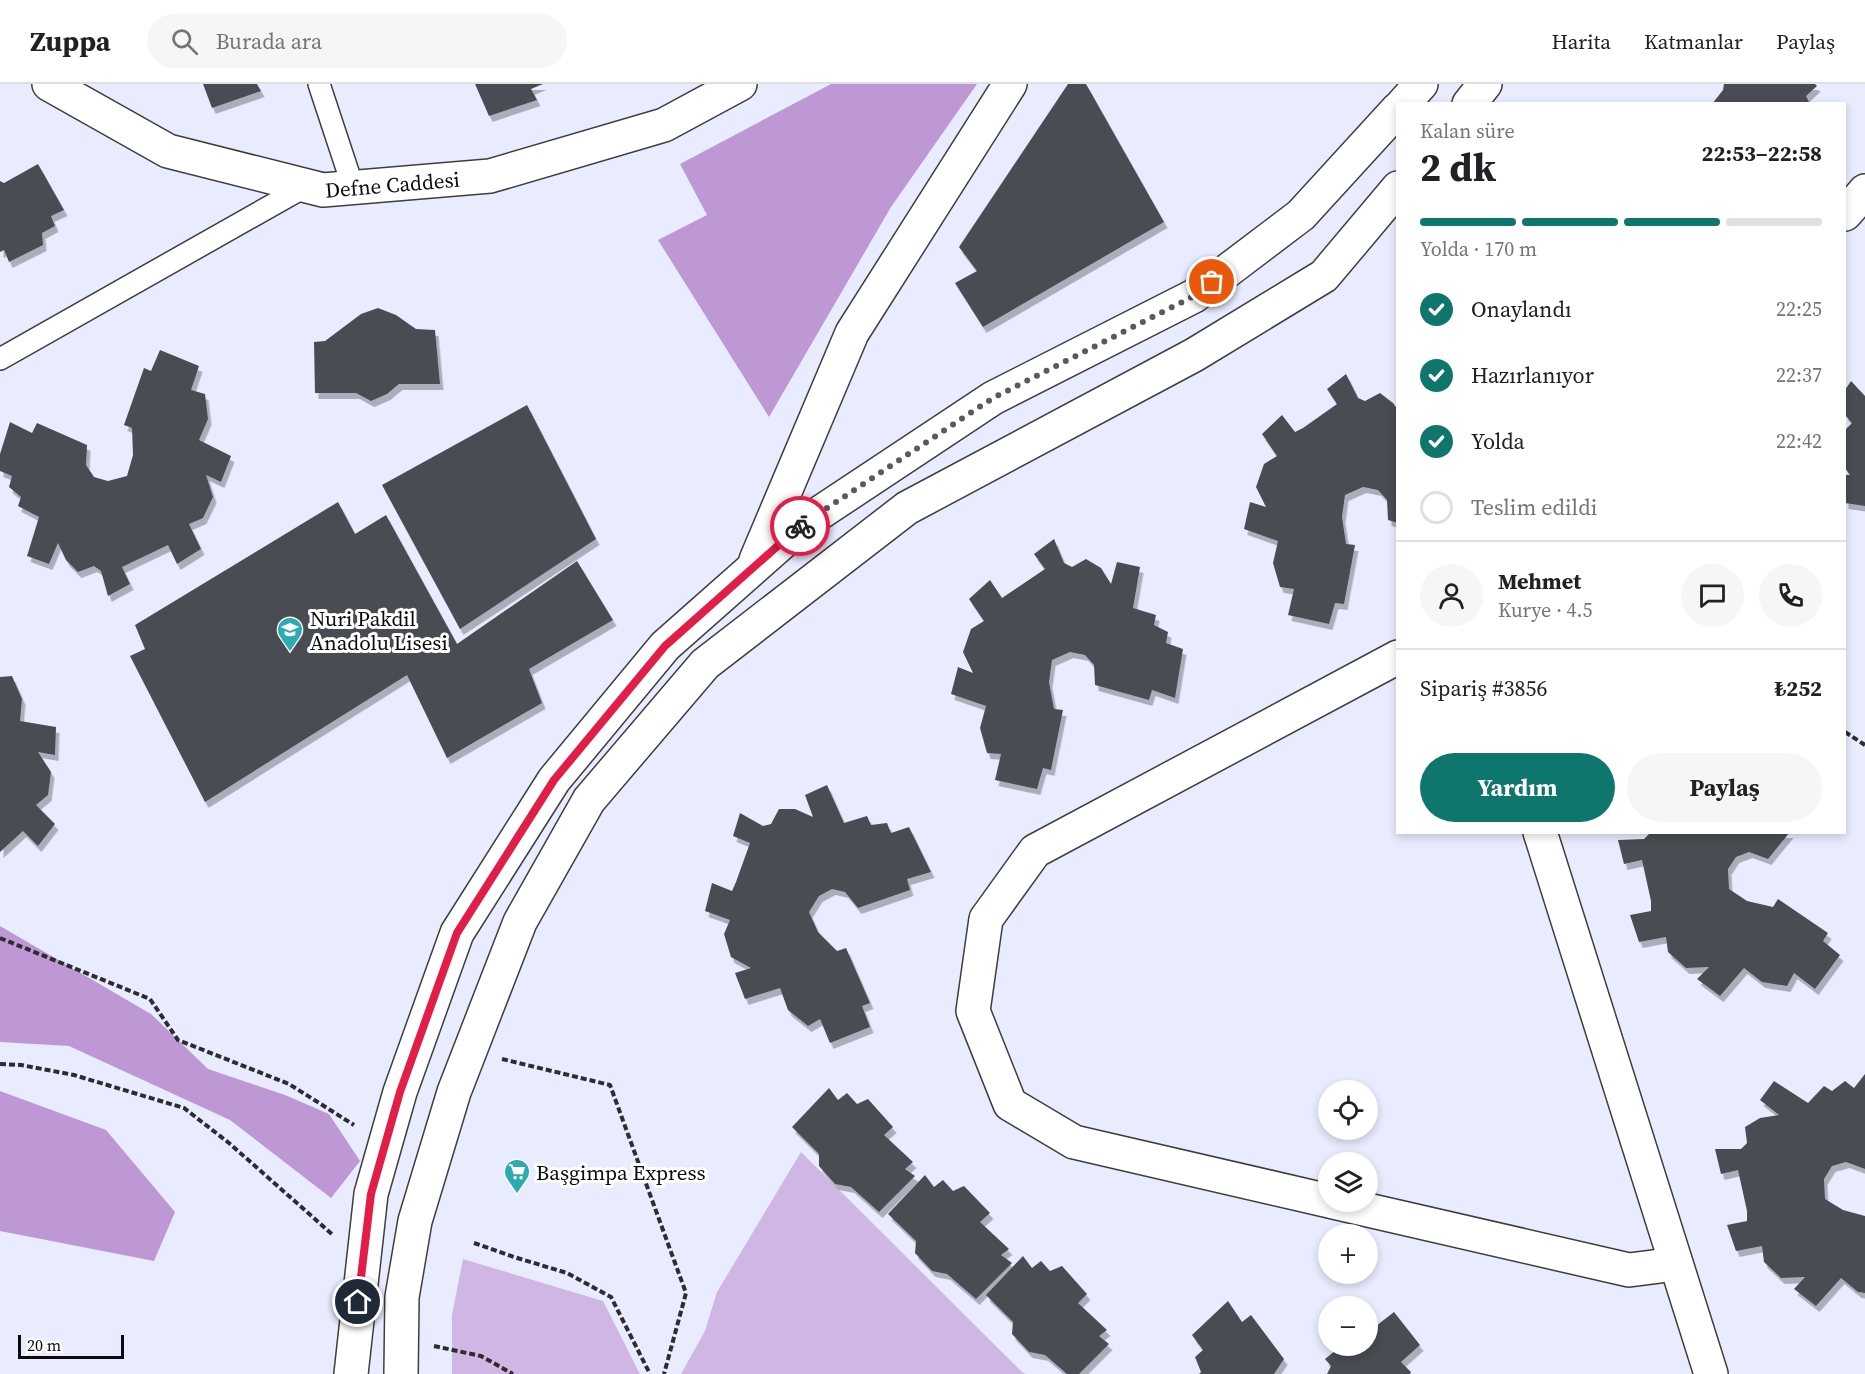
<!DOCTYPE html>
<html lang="tr">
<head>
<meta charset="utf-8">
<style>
	body { margin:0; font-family:"Source Serif 4",serif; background:#f6f6f6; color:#202124; height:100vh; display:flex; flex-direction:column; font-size:22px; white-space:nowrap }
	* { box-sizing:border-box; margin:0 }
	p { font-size:20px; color:#757577 }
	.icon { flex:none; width:33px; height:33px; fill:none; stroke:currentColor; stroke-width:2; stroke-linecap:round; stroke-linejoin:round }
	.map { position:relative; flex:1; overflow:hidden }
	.drawer { position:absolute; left:1396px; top:18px; width:450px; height:732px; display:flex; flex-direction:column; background:#fff; border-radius:0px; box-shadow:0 3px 9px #0003 }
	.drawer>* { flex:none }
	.buttons { position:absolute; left:1318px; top:996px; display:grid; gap:12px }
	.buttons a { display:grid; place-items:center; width:60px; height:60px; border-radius:50%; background:#fff; box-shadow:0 3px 9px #0003; font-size:30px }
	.scale { position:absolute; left:18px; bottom:15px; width:106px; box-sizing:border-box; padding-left:6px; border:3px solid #0b0b0b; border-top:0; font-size:16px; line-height:21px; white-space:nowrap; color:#0b0b0b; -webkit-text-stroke:4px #fff; paint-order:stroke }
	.pin { position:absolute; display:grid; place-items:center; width:51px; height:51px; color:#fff; margin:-26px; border:3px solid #fff; border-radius:50%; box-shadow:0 2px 6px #0007 }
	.courier { position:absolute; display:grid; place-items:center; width:60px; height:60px; margin:-30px; border:4px solid #e11d48; border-radius:50%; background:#fff; color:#222; box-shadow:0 2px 8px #0007 }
	.head em { font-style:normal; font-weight:700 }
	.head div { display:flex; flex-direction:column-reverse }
	.head { display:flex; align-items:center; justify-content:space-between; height:102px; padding:0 24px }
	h1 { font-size:39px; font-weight:700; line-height:45px }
	.bar { display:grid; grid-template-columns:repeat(4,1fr); gap:9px 6px; align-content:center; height:72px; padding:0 24px }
	.bar i { height:8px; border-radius:4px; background:#e0e0e0 }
	.bar .on { background:#0f766e }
	.bar p { grid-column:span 4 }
	.line { display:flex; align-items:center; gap:15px; padding:0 24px; border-top:2px solid #e0e0e0 }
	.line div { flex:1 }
	.round { display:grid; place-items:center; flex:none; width:63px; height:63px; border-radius:32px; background:#f6f6f6 }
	ol { padding:0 24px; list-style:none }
	li { display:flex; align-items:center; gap:18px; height:66px }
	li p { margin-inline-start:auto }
	li .icon { padding:6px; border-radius:50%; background:#0f766e; color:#fff; stroke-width:4 }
	li:last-child { color:#757577 }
	li i { width:33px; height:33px; border:3px solid #e0e0e0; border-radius:50% }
	.cta { display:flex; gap:12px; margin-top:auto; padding:12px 24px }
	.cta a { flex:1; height:69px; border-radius:36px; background:#0f766e; color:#fff; font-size:24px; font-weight:700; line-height:69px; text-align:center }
	.cta a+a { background:#f6f6f6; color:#202124 }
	header { display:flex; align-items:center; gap:36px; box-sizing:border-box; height:84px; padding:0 30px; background:#fff; border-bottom:2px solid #e0e0e0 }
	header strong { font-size:28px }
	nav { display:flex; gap:33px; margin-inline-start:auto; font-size:21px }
	.search { width:420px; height:54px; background:#f6f6f6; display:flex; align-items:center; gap:15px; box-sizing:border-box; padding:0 21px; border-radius:33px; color:#757577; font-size:22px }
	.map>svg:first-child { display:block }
	.green { fill:#d0b6e5 }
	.forest { fill:#be97d5 }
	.building { fill:#484d52; filter:url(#shadow) }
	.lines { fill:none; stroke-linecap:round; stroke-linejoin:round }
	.service-casing { stroke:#3e3e3e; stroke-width:24 }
	.minor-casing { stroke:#3e3e3e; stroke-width:36 }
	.path { stroke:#2d2d2d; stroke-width:4; stroke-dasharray:6 3; stroke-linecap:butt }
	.service { stroke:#fff; stroke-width:21 }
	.minor { stroke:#fff; stroke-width:33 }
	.done { stroke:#595a60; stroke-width:6; stroke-dasharray:0 10.8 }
	.route { stroke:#e11d48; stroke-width:8 }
	.labels { text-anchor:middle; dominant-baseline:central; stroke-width:6; stroke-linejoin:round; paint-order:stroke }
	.street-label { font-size:21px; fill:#0b0b0b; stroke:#fff }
	.poi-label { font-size:21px; fill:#0b0b0b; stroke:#fff; text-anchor:start }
</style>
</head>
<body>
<header>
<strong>Zuppa</strong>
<div class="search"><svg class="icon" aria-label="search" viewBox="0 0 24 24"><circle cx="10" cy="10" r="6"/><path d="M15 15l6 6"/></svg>Burada ara</div>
<nav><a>Harita</a><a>Katmanlar</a><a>Paylaş</a></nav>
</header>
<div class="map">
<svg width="1865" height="1290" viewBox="0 0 1865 1290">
	<defs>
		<filter id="shadow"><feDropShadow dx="3.5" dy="6" stdDeviation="0" flood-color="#0004"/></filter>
	</defs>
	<rect width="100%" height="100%" fill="#e9ecfe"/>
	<!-- green -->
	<g class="green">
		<path d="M801,1068L1022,1288L1026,1290H681L705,1247L717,1208Z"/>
		<path d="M463,1175L603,1217L640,1290H452V1231Z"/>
	</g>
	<!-- forest -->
	<g class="forest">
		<path d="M831,0H977L891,123L769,333L658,156L707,131L680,80Z"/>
		<path d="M0,842L151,930L208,985L285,1011L329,1030L360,1077L331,1114L230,1036L69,962L0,958Z"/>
		<path d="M0,1007L106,1046L175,1128L154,1177L0,1147Z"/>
	</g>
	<!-- building -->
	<g class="building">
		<path d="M203,0H257L261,7L212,24Z"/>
		<path d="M475,0H543L531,5L537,16L489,32Z"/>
		<path d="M1068,0H1086L1164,138L983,243L955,199L977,187L959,163Z"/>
		<path d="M1724,0H1815L1817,2L1806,12L1810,20H1712L1723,6Z"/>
		<path d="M38,80L64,126L51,132L55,142L42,149L43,161L9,178L4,166L0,168V97L4,99Z"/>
		<path d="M378,224L396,231L416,245L435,246L440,300H399L387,310L371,317L356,309H315L314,258L325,257L361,230Z"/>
		<path d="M160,266L199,282L191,306L205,310L208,335L199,356L231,372L221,398L206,391L213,413L203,434L189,440L201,465L177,480L168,461L122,483L130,500L108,512L101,487L94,482L78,488L66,476L58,459L49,480L27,472L39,433L18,422L21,413L9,403L12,392L0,387V370L10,338L32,349L37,339L87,361L86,381L94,393L108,397L127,392L133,371L132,344L124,341L144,284L151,287Z"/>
		<path d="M1346,290L1358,314L1365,317L1380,309L1393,319L1398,326V439L1388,436L1387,416L1378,406L1363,403L1345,411L1342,433L1346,460L1355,461L1344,520L1335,519L1329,540L1288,531L1294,505L1280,503L1273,479L1278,457L1244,445L1250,418L1266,423L1256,403L1264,380L1277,372L1262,350L1282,331L1295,348L1303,344L1337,320L1327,305Z"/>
		<path d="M1851,297L1865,312V422L1845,419V391H1850L1845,384V346L1852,339L1845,331V306Z"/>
		<path d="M527,321L596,455L460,545L382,401Z"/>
		<path d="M338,418L355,450L386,431L457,560L577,477L613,536L529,585L542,619L447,674L407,591L205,718L130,572L145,565L135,541Z"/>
		<path d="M1054,455L1064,479L1072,483L1086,475L1101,484L1111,500L1117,478L1140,483L1133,524L1156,531L1154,541L1168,548L1166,559L1183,565L1175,614L1152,606L1149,616L1095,601L1094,581L1085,571L1070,568L1052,576L1049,598L1054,625L1063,626L1051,686L1043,684L1037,705L995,696L1001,670L987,669L980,644L986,622L951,610L958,583L973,589L963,568L971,545L984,537L969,515L990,496L1002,514L1045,485L1034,470Z"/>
		<path d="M12,592L22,615L20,637L56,643L55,671L38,668L51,688L48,711L36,721L55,740L38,762L23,747L0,768V593Z"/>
		<path d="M827,701L844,739L867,732L871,741L887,739L891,749L909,743L931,788L907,795L910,806L858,824L845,808L832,805L819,812L809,828L818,848L837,867L846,864L870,919L862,922L870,943L830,959L820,935L808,942L788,926L780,904L745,915L735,889L751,884L731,873L724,850L730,836L705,827L712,799L732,807L736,798L750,759L733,752L740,729L763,742L771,740L779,725H795L813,733L805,711Z"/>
		<path d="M1651,748H1790L1768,775L1749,768L1736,773L1728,785L1729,805L1747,817L1773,823L1778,815L1828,849L1823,857L1840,871L1815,905L1794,889L1787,902L1762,898L1744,884L1720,912L1697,895L1709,883L1686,884L1668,868L1666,853L1639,858L1630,831L1651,827V817L1642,776L1624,780L1618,756L1644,755Z"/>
		<path d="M1865,990V1085L1846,1078L1832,1082L1824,1095L1825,1115L1843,1126L1865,1132V1209L1858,1208L1841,1194L1816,1222L1794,1205L1805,1193L1781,1194L1764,1178L1762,1162L1736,1167L1727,1141L1747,1137V1127L1738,1086L1721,1090L1715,1065H1741L1747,1059L1745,1043L1760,1034L1779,1031L1760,1016L1774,997L1808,1019L1824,1002L1832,1007L1845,997L1854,1004Z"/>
		<path d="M829,1004L838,1016L847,1009L857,1020L868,1015L893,1043L884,1051L913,1078L905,1085L915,1092L879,1128L851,1103L835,1100L819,1082V1070L792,1043Z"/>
		<path d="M925,1091L934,1103L943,1096L953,1107L964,1102L990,1129L980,1138L1009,1165L1001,1171L1012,1179L976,1215L947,1190L932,1187L915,1169L916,1157L888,1130Z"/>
		<path d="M1023,1172L1032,1184L1041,1177L1050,1187L1062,1182L1087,1210L1078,1219L1107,1246L1099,1252L1109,1260L1079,1290H1067L1045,1271L1029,1268L1012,1250L1013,1238L986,1211Z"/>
		<path d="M1228,1217L1242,1238L1251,1231L1284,1275L1274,1290H1199L1201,1288L1195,1273L1203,1266L1192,1251Z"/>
		<path d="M1394,1228L1420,1261L1401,1278L1411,1288L1410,1290H1327L1331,1282L1325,1275L1341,1262H1368V1237L1370,1236L1376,1242Z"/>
	</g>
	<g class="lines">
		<defs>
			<g id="service">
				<path d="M319,0L353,103"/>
				<path d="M0,275L306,102"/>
			</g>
			<g id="minor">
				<path id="s1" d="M49,0L168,67L323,106L490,92L664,41L740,0"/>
				<path d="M1403,20L1421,0"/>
				<path d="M1469,20L1485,0"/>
				<path d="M1845,130L1865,107"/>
				<path d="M756,476L852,249L1010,0"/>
				<path d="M1540,748L1711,1290"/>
				<path d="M1329,1117L1074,1058L1010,1020L973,927L986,835L1035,767L1398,573"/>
				<path d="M1333,1118L1629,1186L1676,1180"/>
				<path d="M351,1290L371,1110L400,1008L457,849L554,696L665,562L803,440L993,314L1194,212L1301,131L1398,25"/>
				<path d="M401,1290L402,1213L415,1137L454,1008L520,838L589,716L705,580L907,424L1194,271L1324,192L1398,104"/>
			</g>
		</defs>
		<!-- service casing -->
		<use href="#service" class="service-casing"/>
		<!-- minor casing -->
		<use href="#minor" class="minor-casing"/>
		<!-- path -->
		<g class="path">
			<path d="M1845,648L1865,661"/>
			<path d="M0,854L150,915L178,956L289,1000L354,1041"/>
			<path d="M502,975L610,1001L686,1209L664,1290"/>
			<path d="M0,980L21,981L74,991L184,1024L229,1059L333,1151"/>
			<path d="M474,1159L514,1173L567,1189L611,1213L650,1290"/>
			<path d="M434,1262L481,1272L513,1290"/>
		</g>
		<!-- service -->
		<use href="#service" class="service"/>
		<!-- minor -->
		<use href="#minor" class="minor"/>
	</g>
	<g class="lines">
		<!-- done -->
		<path class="done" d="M800,442L993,314L1194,212L1212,198"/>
		<!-- route -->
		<path class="route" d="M358,1218L371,1110L400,1008L457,849L554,696L665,562L800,442"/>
	</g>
	<!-- icons -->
	<defs>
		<symbol id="school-pin" viewBox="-11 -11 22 30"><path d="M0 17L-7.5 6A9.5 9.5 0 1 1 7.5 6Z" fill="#2cacb1" stroke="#fff"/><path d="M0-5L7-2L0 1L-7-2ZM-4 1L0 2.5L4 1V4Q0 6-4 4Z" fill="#fff"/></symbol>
		<symbol id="supermarket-pin" viewBox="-11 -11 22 30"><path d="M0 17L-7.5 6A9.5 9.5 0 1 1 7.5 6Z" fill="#2cacb1" stroke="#fff"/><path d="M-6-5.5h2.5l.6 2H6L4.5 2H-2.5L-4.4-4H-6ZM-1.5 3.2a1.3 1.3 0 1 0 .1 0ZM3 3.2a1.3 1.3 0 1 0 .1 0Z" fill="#fff"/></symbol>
	</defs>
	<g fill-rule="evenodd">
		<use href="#school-pin" x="275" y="531" width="30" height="40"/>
		<use href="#supermarket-pin" x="502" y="1073" width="30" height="40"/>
	</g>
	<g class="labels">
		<!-- street labels -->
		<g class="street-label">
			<text stroke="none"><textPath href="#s1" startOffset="366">Defne Caddesi</textPath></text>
		</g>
		<!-- poi labels -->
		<g class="poi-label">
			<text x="310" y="534">Nuri Pakdil<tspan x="310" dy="24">Anadolu Lisesi</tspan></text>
			<text x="536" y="1088">Başgimpa Express</text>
		</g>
	</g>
</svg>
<div class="buttons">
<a><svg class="icon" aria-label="locate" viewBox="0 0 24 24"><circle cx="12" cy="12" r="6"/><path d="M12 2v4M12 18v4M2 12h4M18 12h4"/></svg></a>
<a><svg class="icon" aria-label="layers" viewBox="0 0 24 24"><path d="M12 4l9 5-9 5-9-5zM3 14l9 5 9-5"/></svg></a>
<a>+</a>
<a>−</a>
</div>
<div class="scale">20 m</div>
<div class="pin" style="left:1212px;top:198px;background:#ea580c"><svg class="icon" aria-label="bag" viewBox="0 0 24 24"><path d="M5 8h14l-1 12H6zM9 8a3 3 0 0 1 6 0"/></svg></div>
<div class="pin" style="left:358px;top:1218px;background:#1f2937"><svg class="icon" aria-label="home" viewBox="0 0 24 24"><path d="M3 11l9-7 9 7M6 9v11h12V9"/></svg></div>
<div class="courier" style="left:800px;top:442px"><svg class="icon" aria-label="bike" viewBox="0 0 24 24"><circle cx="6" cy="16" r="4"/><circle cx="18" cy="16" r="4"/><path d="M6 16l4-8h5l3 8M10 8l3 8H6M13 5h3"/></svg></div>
<section class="drawer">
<div class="head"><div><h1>2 dk</h1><p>Kalan süre</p></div><em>22:53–22:58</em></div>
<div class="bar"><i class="on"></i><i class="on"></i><i class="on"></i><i></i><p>Yolda · 170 m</p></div>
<ol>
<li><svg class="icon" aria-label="check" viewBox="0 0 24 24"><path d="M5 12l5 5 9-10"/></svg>Onaylandı<p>22:25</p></li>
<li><svg class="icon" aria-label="check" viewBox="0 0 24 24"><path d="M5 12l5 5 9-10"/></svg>Hazırlanıyor<p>22:37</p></li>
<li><svg class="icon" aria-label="check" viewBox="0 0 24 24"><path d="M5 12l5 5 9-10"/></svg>Yolda<p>22:42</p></li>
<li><i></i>Teslim edildi</li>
</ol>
<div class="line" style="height:108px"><a class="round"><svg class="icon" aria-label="person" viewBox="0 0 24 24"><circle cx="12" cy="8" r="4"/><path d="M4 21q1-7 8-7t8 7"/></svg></a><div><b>Mehmet</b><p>Kurye · 4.5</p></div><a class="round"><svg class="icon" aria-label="chat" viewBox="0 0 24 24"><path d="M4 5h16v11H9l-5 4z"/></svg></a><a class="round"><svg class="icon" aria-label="phone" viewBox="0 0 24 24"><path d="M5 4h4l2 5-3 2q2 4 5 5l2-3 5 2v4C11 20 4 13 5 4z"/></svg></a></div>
<div class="line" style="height:78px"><div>Sipariş #3856</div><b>₺252</b></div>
<div class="cta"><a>Yardım</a><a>Paylaş</a></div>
</section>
</div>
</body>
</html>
